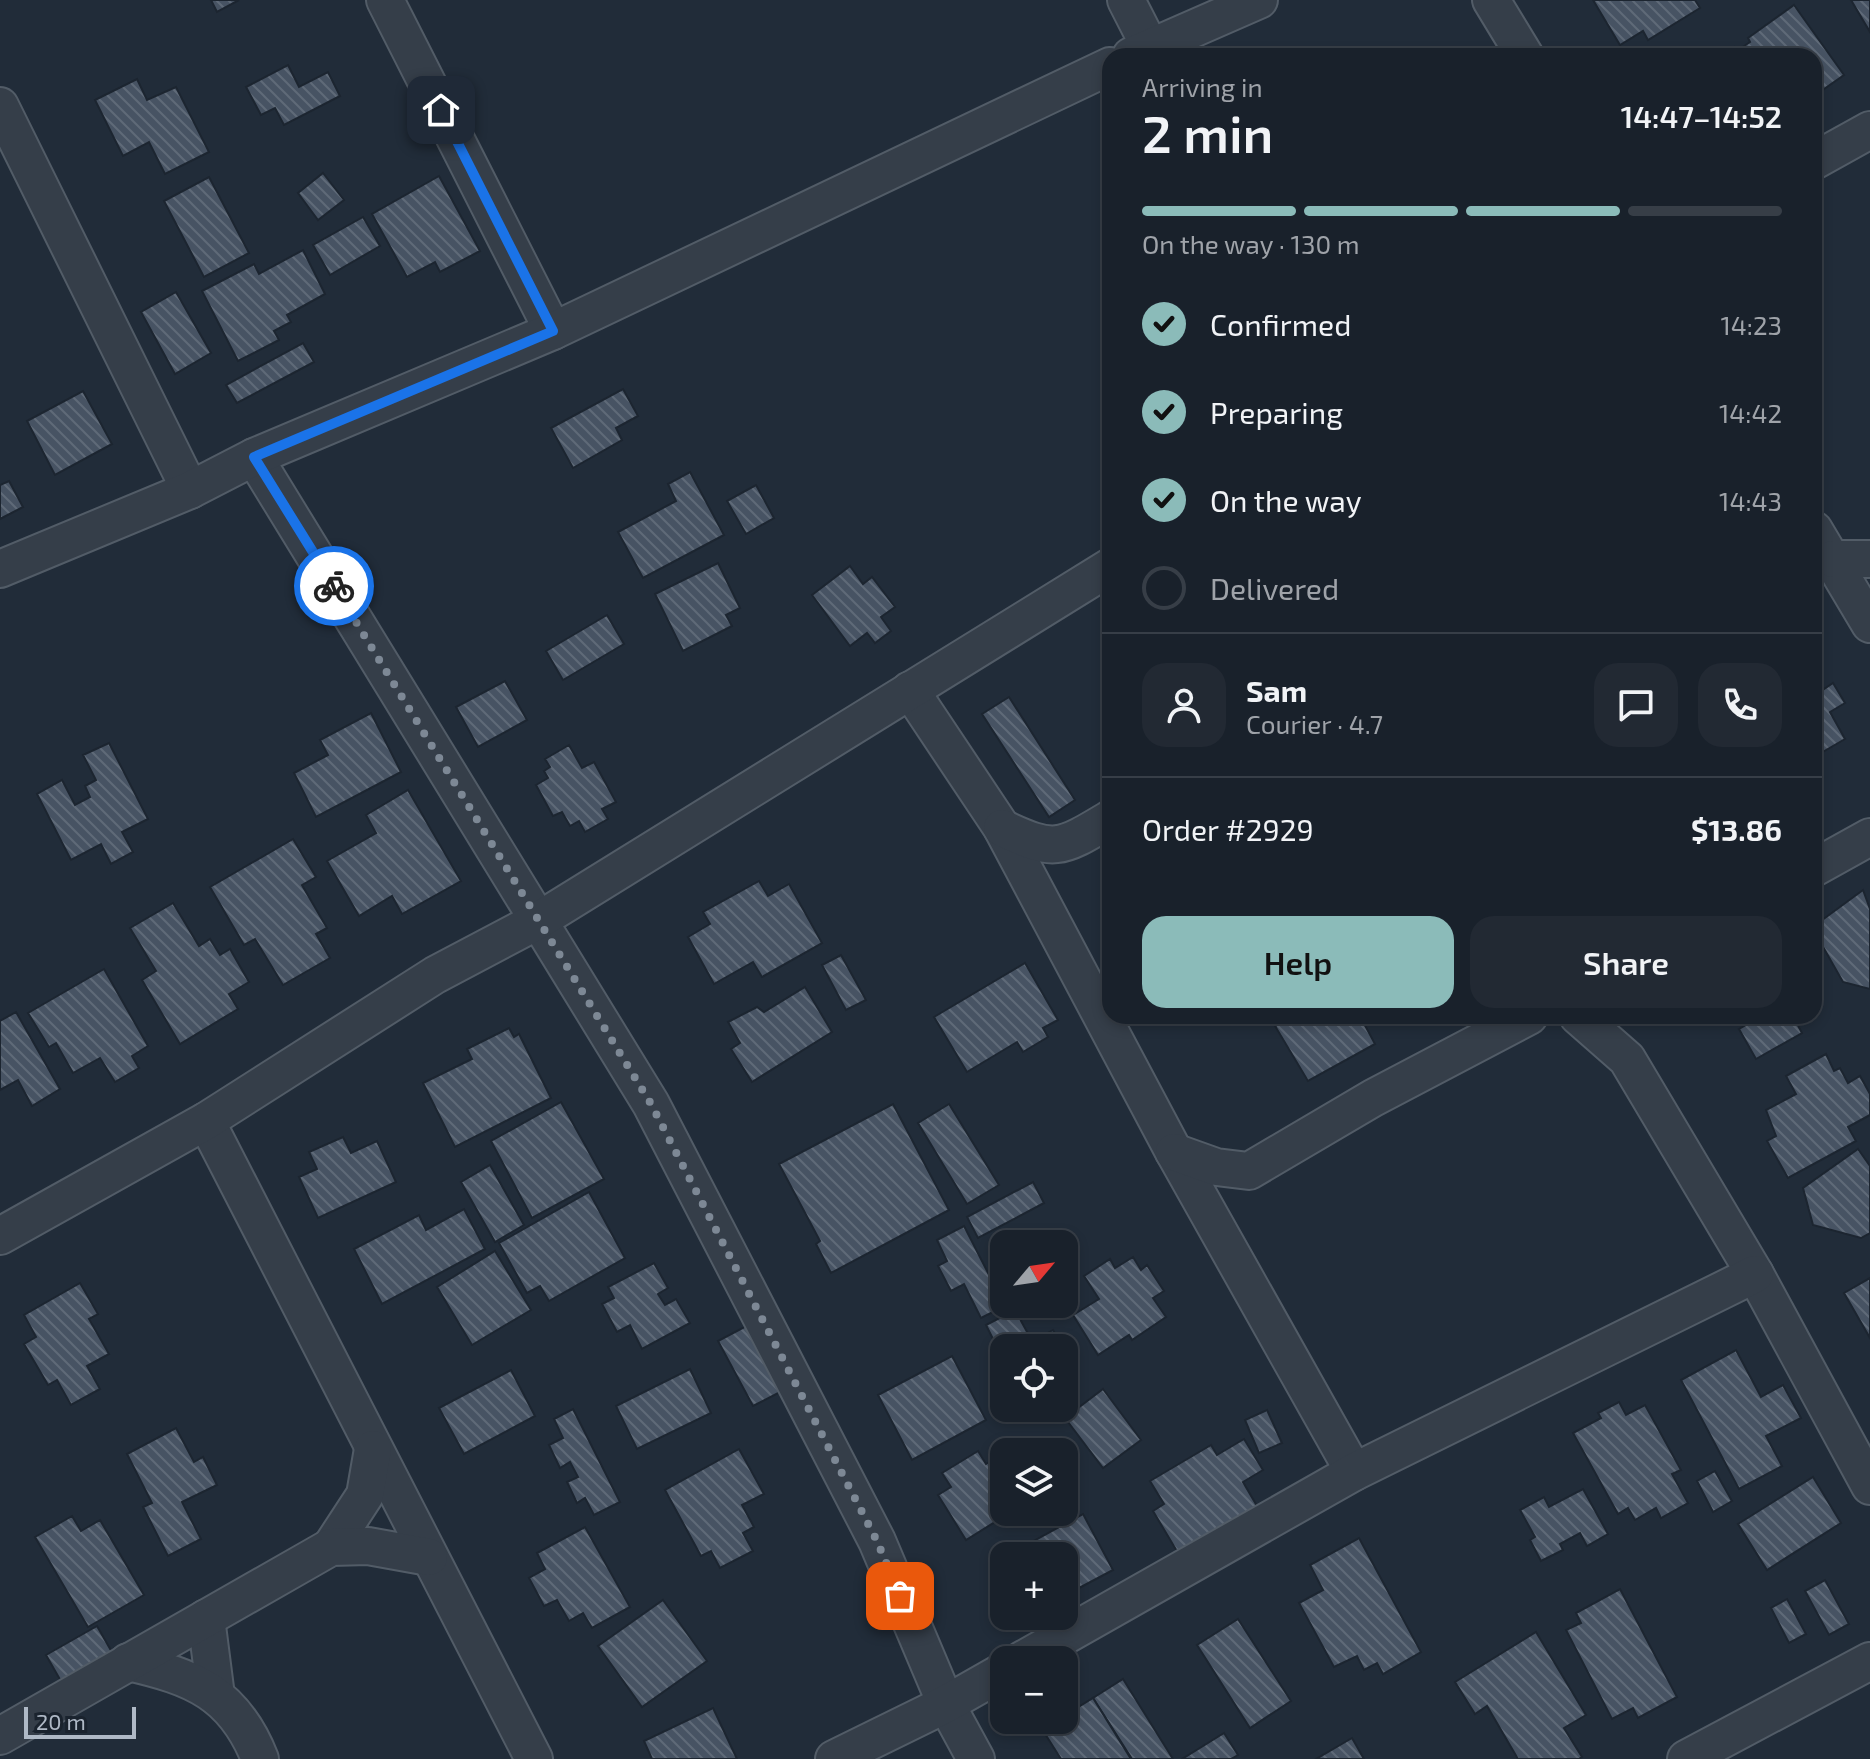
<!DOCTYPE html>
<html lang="en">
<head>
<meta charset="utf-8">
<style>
	body { margin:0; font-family:"Exo 2",sans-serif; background:#222933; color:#f1f3f6; height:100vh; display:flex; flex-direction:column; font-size:30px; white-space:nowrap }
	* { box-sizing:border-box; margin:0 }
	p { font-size:26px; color:#9fa3a9 }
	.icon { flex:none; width:44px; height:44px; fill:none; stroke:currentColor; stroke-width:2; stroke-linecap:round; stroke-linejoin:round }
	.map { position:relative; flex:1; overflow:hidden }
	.drawer { position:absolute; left:1102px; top:48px; width:720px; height:976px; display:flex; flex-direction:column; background:#19212b; border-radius:24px; box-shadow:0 4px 12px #0003,0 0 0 2px #373e47 }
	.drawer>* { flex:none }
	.needle { width:52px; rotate:61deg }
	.fabs { position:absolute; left:990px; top:1230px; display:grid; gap:16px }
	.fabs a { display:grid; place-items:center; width:88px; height:88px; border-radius:16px; background:#19212b; box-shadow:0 4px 12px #0003,0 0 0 2px #373e47; font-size:40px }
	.scale { position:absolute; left:24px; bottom:20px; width:112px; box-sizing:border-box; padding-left:8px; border:4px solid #afb9c6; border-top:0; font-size:22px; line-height:28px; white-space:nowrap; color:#afb9c6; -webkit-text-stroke:6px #1a232e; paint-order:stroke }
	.pin { position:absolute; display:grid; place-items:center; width:68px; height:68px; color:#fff; margin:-34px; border-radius:16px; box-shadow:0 4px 12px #0006 }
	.courier { position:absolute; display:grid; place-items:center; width:80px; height:80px; margin:-40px; border:6px solid #1a73e8; border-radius:50%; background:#fff; color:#222; box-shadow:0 2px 10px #0007 }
	.overview em { font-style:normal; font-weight:600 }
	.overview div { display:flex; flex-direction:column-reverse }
	.overview { display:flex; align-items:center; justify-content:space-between; height:136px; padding:0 40px }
	h1 { font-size:52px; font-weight:600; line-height:60px }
	.bar { display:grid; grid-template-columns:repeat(4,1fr); gap:12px 8px; align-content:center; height:96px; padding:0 40px }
	.bar i { height:10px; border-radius:6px; background:#373e47 }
	.bar .current { background:#8bbbb9 }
	.bar p { grid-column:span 4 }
	.line { display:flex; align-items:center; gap:20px; padding:0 40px; border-top:2px solid #373e47 }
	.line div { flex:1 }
	.round { display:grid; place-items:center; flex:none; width:84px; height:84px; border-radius:24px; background:#222933 }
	ol { padding:0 40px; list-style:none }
	li { display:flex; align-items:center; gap:24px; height:88px }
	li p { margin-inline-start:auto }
	li .icon { padding:8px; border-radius:50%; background:#8bbbb9; color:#111; stroke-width:4 }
	li:last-child { color:#9fa3a9 }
	li i { width:44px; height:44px; border:4px solid #373e47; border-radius:50% }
	.button { display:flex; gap:16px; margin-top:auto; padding:16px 40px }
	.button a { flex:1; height:92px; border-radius:24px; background:#8bbbb9; color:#111; font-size:32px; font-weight:600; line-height:92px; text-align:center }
	.button a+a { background:#222933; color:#f1f3f6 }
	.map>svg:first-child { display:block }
	.building { fill:url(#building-back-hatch); stroke:#1c2530; stroke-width:2 }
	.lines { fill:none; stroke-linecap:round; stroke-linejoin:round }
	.minor-casing { stroke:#525c67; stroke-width:40 }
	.minor { stroke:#353e49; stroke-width:36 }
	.done { stroke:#7d8895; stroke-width:8; stroke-dasharray:0 14.4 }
	.route { stroke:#1a73e8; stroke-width:10 }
</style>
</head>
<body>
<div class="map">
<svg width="1870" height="1759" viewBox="0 0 1870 1759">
	<defs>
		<pattern id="building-back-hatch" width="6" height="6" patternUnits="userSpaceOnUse" patternTransform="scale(2)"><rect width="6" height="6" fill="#475363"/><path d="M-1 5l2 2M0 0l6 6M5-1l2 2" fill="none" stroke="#5f6a78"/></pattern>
	</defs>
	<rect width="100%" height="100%" fill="#212c39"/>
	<!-- building -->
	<g class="building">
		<path d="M211,0H239L217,12Z"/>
		<path d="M1593,0H1695L1700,8L1648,40L1643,31L1620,45Z"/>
		<path d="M1851,0H1870V32Z"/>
		<path d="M1794,5L1844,75L1814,96V56H1721L1734,47L1737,51L1750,42L1748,38Z"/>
		<path d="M288,65L299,87L328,72L340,96L284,125L275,108L261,115L246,87Z"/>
		<path d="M137,79L147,100L176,87L209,152L165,174L149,142L123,156L95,100Z"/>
		<path d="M323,173L344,200L318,220L298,193Z"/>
		<path d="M439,176L480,251L440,272L435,262L407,277L372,214Z"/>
		<path d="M209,177L249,253L204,277L164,201Z"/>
		<path d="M363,217L380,246L330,275L313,245Z"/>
		<path d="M303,250L325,294L287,315L291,322L274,331L279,340L238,361L202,291L254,264L259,274Z"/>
		<path d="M176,292L211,353L175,374L141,312Z"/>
		<path d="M303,343L314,362L237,403L226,385Z"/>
		<path d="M623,389L638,416L616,428L622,440L573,468L551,428Z"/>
		<path d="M83,391L112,444L55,475L27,421Z"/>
		<path d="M690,472L724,535L643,578L618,532L676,501L668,484Z"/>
		<path d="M9,481L23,507L0,519V485Z"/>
		<path d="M756,485L774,518L746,534L727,501Z"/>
		<path d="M718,563L740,608L726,615L732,626L683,651L655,594Z"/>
		<path d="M850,566L863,584L872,577L895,607L881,617L891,631L875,643L867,633L850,646L812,595Z"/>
		<path d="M607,615L624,644L563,680L546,651Z"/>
		<path d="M1814,672L1824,689L1833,683L1845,703L1830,712L1845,739L1814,757Z"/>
		<path d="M505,681L527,720L478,747L456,707Z"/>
		<path d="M1009,697L1075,800L1049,817L982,714Z"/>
		<path d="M371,713L401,772L316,817L294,773L328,755L320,740Z"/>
		<path d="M109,743L148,819L122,832L133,852L111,864L101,844L71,860L37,794L62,780L75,805L90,797L85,786L96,780L83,755Z"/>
		<path d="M569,745L582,768L594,762L616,802L602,809L608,819L585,832L579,821L570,826L562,812L553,816L536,785L548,778L544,771L550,767L545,759Z"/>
		<path d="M408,790L461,881L402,914L392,896L359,916L327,861L376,833L366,815Z"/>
		<path d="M293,839L316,877L302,885L327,928L316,934L330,958L283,985L255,939L244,945L210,887Z"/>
		<path d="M759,881L768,896L789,884L822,943L762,977L753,962L714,984L688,937L710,924L703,912Z"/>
		<path d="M1863,890L1870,909V989L1843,982L1814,931V926Z"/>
		<path d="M173,903L199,946L210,939L220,955L230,949L249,982L229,994L238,1009L180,1044L142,980L156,971L130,928Z"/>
		<path d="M841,955L866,1000L846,1010L822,965Z"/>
		<path d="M1025,963L1058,1020L1043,1028L1048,1037L1023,1052L1017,1042L967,1072L934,1017Z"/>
		<path d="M104,969L148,1046L132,1056L139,1068L115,1082L100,1058L73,1073L56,1043L49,1047L28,1013Z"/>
		<path d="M805,987L832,1032L752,1082L731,1049L740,1043L728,1022L757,1007L764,1012Z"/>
		<path d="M16,1012L60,1089L32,1106L18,1080L0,1090V1021Z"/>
		<path d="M1294,1016H1360L1375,1044L1308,1081L1275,1026Z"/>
		<path d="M1740,1016H1793L1802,1033L1756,1059L1739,1029L1746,1025Z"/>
		<path d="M509,1028L514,1037L519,1034L551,1098L455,1147L423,1083L472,1059L467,1049Z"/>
		<path d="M1826,1054L1834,1071L1840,1068L1848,1083L1860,1076L1870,1094V1115L1848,1127L1856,1141L1788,1178L1767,1141L1776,1136L1766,1110L1796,1094L1786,1076Z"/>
		<path d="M561,1102L604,1179L532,1218L491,1141Z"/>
		<path d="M893,1104L949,1210L831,1273L816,1244L820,1241L779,1164Z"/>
		<path d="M949,1104L999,1185L967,1204L918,1123Z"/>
		<path d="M343,1137L351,1153L377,1141L396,1182L318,1218L299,1177L317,1169L309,1152Z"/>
		<path d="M1858,1149L1870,1166V1233L1861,1238L1813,1225L1803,1188Z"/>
		<path d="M490,1165L524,1225L495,1242L461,1182Z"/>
		<path d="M1033,1182L1044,1203L978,1238L967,1217Z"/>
		<path d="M589,1192L625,1258L549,1301L540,1286L527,1293L499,1243Z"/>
		<path d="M464,1209L485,1249L382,1304L354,1249L419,1215L426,1230Z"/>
		<path d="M964,1226L1005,1306L981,1318L964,1284L951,1291L938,1266L947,1261L937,1240Z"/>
		<path d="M495,1251L531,1310L472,1345L437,1287Z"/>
		<path d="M1133,1257L1141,1270L1147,1265L1164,1291L1153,1298L1166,1317L1132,1340L1129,1335L1098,1355L1073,1315L1099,1299L1084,1276L1110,1259L1115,1268Z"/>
		<path d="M654,1263L668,1288L658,1294L665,1305L676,1299L690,1323L642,1349L630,1325L617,1332L602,1304L614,1298L608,1287Z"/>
		<path d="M1870,1278V1338L1844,1293Z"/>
		<path d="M80,1283L98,1314L89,1319L109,1354L87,1366L100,1389L71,1405L57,1380L48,1385L24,1344L36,1337L24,1315Z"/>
		<path d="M1021,1304H1051L1027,1316Z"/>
		<path d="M1015,1310L1036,1348H1004V1361L986,1325Z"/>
		<path d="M752,1323L786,1389L753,1406L718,1341Z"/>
		<path d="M1053,1330L1063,1348H1044L1039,1338Z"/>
		<path d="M1736,1350L1761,1397L1783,1385L1801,1418L1766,1436L1782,1466L1739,1489L1681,1380Z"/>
		<path d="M952,1356L986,1420L912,1460L878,1395Z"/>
		<path d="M690,1369L711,1413L637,1449L616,1406Z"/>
		<path d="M511,1370L535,1416L464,1454L439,1408Z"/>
		<path d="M1103,1389L1141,1440L1103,1468L1065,1418Z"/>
		<path d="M1619,1402L1626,1415L1645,1405L1681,1470L1672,1474L1688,1503L1661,1518L1656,1508L1635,1520L1628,1508L1618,1514L1573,1433L1601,1418L1598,1413Z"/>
		<path d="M573,1409L620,1502L594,1515L585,1498L577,1503L567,1482L578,1477L570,1462L560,1468L549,1445L563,1438L554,1419Z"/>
		<path d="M1267,1410L1282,1443L1259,1453L1245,1420Z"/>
		<path d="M176,1428L194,1462L203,1457L217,1485L182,1502L201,1539L168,1556L143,1507L152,1503L127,1454Z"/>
		<path d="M1025,1439L1033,1452H1005Z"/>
		<path d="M1244,1439L1263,1470L1243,1482L1257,1506L1178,1553L1153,1511L1164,1504L1150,1481L1211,1445L1217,1455Z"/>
		<path d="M739,1449L764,1494L742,1505L754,1527L743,1533L753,1551L720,1568L711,1551L701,1556L665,1490Z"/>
		<path d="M978,1451L986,1464L1004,1453V1512H1011L966,1540L938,1495L951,1487L942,1473Z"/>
		<path d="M1715,1471L1732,1501L1713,1512L1697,1481Z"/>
		<path d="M1813,1477L1841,1523L1767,1570L1738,1524Z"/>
		<path d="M1583,1489L1608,1534L1587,1546L1580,1533L1560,1544L1563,1550L1541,1561L1530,1540L1535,1537L1520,1510L1544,1497L1549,1507Z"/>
		<path d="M1083,1514L1113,1570L1064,1596V1556H1006Z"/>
		<path d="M72,1516L81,1531L100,1520L144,1595L88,1627L35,1537Z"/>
		<path d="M585,1527L630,1607L592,1628L583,1613L569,1621L557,1600L544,1606L529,1578L545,1569L537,1553Z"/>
		<path d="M1359,1538L1421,1652L1383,1674L1377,1663L1364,1670L1357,1656L1334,1667L1299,1603L1323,1590L1310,1565Z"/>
		<path d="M1825,1580L1849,1624L1829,1635L1805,1591Z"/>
		<path d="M1620,1589L1677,1697L1638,1718L1633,1708L1612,1719L1566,1630L1581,1623L1576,1613Z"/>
		<path d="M1787,1599L1806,1634L1789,1643L1771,1608Z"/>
		<path d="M663,1600L707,1661L642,1707L598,1646Z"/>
		<path d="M1238,1619L1291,1701L1250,1728L1197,1645Z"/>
		<path d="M97,1626L113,1654L62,1683L46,1655Z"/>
		<path d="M1536,1632L1586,1715L1564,1728L1582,1757L1579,1759H1518L1487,1706L1475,1714L1455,1682Z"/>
		<path d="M1123,1679L1173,1759H1132L1093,1698Z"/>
		<path d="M1093,1698L1131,1759H1061L1042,1729L1064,1720V1716Z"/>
		<path d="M713,1708L737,1759H652L644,1741Z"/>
		<path d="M1224,1733L1238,1755L1231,1759H1182Z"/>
		<path d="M1352,1738L1364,1759H1316Z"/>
	</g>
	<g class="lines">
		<defs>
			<g id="minor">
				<path d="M385,0L553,331"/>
				<path d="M1126,0L1150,47"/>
				<path d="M1491,0L1525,56"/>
				<path d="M1131,56L1259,0"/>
				<path d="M0,106L190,490"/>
				<path d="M1814,161L1870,130"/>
				<path d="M254,457L651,1104L877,1541L946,1704L976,1759"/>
				<path d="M1814,530L1870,624"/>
				<path d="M1833,559H1870"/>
				<path d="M0,569L190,490L254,457L553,331L1110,66"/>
				<path d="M910,690L1002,828L1174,1152L1354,1472"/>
				<path d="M1002,828C1055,853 1060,849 1110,819"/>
				<path d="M1814,868L1870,837"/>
				<path d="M1578,1016L1627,1059L1755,1274L1870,1486"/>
				<path d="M206,1121L534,1759"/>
				<path d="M1174,1152L1216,1167L1249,1171L1373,1098L1529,1016"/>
				<path d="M0,1236L206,1121L435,975L541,919L1110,567"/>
				<path d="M331,1547L365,1495L373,1449"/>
				<path d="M206,1618L216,1696"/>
				<path d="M1022,1660L1354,1472L1755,1274"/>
				<path d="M128,1662C194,1677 234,1693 260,1759"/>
				<path d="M0,1736L331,1547L368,1546L429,1557"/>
				<path d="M834,1759L946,1704L1004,1671"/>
				<path d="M1686,1759L1870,1661"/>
			</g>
		</defs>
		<!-- minor casing -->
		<use href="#minor" class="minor-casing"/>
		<!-- minor -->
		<use href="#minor" class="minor"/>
	</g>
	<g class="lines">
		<!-- done -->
		<path class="done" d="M334,586L651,1104L877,1541L900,1596"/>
		<!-- route -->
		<path class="route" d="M334,586L254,457L553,331L441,110"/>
	</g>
</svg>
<div class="fabs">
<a><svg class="needle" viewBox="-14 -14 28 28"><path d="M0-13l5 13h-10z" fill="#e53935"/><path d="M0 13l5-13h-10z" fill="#9fa3a9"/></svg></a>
<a><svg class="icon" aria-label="locate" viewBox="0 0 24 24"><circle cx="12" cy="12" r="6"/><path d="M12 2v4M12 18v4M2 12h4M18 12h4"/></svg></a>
<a><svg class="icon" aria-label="layers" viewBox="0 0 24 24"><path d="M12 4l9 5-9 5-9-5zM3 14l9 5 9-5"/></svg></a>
<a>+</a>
<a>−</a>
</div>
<div class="scale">20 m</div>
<div class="pin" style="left:900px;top:1596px;background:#ea580c"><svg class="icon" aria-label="bag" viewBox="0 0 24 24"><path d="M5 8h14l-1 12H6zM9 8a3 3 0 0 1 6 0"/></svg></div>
<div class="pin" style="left:441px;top:110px;background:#1f2937"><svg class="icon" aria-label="home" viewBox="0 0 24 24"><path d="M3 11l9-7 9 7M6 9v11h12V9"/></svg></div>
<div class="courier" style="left:334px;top:586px"><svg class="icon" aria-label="bike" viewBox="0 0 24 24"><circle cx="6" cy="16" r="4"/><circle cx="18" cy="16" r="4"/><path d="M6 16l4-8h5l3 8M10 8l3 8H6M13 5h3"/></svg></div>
<section class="drawer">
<div class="overview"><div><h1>2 min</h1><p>Arriving in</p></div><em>14:47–14:52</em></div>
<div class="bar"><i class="current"></i><i class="current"></i><i class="current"></i><i></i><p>On the way · 130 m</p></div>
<ol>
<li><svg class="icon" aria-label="check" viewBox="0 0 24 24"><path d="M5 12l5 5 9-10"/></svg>Confirmed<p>14:23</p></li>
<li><svg class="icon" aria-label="check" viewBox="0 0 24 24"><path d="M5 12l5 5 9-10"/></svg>Preparing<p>14:42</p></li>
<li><svg class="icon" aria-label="check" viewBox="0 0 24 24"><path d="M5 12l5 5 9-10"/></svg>On the way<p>14:43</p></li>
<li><i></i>Delivered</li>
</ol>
<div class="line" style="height:144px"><a class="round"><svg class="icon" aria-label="person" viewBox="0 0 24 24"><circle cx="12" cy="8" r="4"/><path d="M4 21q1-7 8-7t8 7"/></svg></a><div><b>Sam</b><p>Courier · 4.7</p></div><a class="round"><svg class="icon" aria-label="chat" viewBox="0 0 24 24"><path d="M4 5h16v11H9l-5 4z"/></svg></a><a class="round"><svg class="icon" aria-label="phone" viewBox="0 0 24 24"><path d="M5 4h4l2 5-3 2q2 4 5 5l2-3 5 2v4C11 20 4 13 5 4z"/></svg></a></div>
<div class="line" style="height:104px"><div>Order #2929</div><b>$13.86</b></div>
<div class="button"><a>Help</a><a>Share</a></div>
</section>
</div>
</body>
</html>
